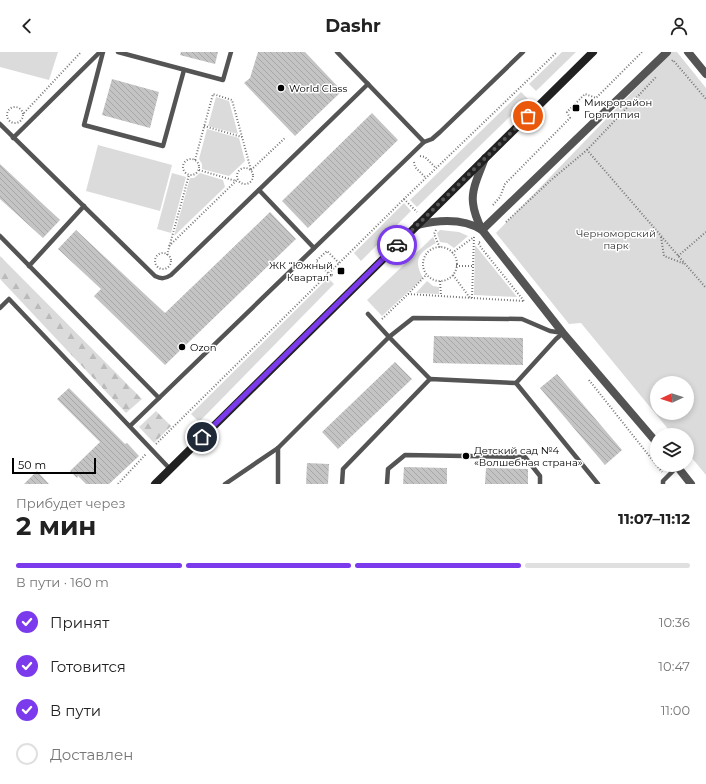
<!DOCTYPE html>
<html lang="ru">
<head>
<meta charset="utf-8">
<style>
	body { margin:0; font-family:Montserrat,sans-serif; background:#f2f2f2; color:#222; height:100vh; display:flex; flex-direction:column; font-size:15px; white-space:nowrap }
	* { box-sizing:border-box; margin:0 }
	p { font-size:13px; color:#767676 }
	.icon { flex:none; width:22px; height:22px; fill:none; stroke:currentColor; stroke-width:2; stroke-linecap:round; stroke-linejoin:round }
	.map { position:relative; height:432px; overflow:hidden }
	.panel { display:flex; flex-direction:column; background:#fff; flex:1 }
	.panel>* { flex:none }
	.needle { width:26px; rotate:266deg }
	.fabs { position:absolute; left:650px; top:324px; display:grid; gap:8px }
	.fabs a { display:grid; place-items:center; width:44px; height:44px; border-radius:50%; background:#fff; box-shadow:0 2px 6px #0003; font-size:20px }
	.scale { position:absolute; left:12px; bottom:10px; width:84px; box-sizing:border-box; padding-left:4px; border:2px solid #000; border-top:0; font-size:11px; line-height:14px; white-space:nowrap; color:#000; -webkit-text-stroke:3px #fff; paint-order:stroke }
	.pin { position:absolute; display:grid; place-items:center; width:34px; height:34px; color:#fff; margin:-17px; border:2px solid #fff; border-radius:50%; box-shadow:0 1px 4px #0007 }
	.courier { position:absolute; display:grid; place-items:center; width:40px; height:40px; margin:-20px; border:3px solid #7c3aed; border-radius:50%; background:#fff; color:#222; box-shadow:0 1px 5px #0007 }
	.head em { font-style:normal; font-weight:700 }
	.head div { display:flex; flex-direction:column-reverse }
	.head { display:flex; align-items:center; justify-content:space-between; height:68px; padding:0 16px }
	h1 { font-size:26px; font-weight:700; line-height:30px }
	.bar { display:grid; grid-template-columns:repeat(4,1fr); gap:6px 4px; align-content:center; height:48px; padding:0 16px }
	.bar i { height:5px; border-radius:3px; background:#e0e0e0 }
	.bar .current { background:#7c3aed }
	.bar p { grid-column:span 4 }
	ol { padding:0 16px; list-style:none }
	li { display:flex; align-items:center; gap:12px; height:44px }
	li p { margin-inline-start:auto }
	li .icon { padding:4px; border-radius:50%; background:#7c3aed; color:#fff; stroke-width:4 }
	li:last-child { color:#767676 }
	li i { width:22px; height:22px; border:2px solid #e0e0e0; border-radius:50% }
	header { display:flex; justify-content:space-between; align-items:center; height:52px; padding:0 16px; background:#fff; font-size:18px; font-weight:700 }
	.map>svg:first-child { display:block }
	.green { fill:#dbdbdb; fill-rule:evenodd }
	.forest { fill:url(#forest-firs) }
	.building { fill:url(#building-back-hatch) }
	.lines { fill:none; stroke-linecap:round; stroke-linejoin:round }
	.path { stroke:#767676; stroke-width:2; stroke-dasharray:1 2; stroke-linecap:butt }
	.service { stroke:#545454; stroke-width:4.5 }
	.minor { stroke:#545454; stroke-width:8 }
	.tertiary { stroke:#545454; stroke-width:8 }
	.secondary { stroke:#212121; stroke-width:8 }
	.done { stroke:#595959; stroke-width:4; stroke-dasharray:0 7.2 }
	.route { stroke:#7c3aed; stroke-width:5 }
	.poi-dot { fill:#000; stroke:#fff; stroke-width:1.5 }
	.labels { text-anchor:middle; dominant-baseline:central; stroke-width:3; stroke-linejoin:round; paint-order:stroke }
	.poi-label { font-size:10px; fill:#000; stroke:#fff; text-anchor:start }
	.park-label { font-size:10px; fill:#323232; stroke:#fff }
</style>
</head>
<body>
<header><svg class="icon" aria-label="back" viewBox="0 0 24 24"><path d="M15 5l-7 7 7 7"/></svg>Dashr<svg class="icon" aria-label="person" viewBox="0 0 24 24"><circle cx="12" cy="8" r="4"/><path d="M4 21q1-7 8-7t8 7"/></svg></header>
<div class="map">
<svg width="706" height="432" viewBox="0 0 706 432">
	<defs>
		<pattern id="forest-firs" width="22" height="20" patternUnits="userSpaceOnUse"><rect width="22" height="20" fill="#dbdbdb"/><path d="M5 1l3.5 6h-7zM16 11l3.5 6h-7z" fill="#bababa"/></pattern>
		<pattern id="building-back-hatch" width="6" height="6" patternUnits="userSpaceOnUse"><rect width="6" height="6" fill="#c4c4c4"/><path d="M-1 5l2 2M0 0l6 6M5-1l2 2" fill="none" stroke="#a7a7a7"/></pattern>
	</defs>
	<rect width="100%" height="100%" fill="#fff"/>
	<!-- green -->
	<g class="green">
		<path d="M0,0H58L49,28L0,15Z"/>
		<path d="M562,0H576L536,39L529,32Z"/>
		<path d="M671,0H677L706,36V423L687,400V383H673L581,271L569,272L496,181ZM657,331H687V361H657Z"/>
		<path d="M521,40L528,47L417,155L410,148Z"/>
		<path d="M216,45L229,49L238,82L208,74Z"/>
		<path d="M207,77L239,86L245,109L229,124L202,117V112L199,107Z"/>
		<path d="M98,93L172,113L160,159L86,139Z"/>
		<path d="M172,121L186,125L171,181L157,177Z"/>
		<path d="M200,121L223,128L225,135L174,184L190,126H194Z"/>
		<path d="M404,151L411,159L361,209L354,201Z"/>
		<path d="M440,178L459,180L468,184L454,196L447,191L440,190L437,181Z"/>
		<path d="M433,185L436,191C420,200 412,207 423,226L382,264L367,248Z"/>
		<path d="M475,193L517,245L474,243Z"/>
		<path d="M328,226L334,232L199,370L191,362Z"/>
		<path d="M427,229L433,234L439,235V242L416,241Z"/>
	</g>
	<!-- forest -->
	<g class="forest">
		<path d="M0,204L142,347L126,361L0,227Z"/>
		<path d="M156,359L171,374L154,391L139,375Z"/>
	</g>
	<!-- building -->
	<g class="building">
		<path d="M181,0H218L215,12L180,3Z"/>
		<path d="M258,0H305L342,39L295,84L244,31L250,26Z"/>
		<path d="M112,27L159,40L150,76L102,63Z"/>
		<path d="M372,61L398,88L308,176L282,149Z"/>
		<path d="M0,112L60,168L43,186L0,147Z"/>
		<path d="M270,160L296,187L165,313L94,244L101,237L58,197L76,178L165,261Z"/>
		<path d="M434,284L523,286V313L433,311Z"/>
		<path d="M395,310L412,327L338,397L322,380Z"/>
		<path d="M557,322L622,398L605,413L540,336Z"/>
		<path d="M69,336L125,392L127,391L139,404L109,432H86L78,424L77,426L70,419L100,390L57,347Z"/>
		<path d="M307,411L329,412L328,432H306Z"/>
		<path d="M404,415L447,416V432H403Z"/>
		<path d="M486,416L528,417V432H485Z"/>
		<path d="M37,419L49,432H24Z"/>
	</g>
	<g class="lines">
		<!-- path -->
		<g class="path">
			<path d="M672,9L673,8L706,47"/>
			<circle cx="15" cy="63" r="8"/>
			<path d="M24,61L81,0"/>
			<path d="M204,74L242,85"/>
			<path d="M587,98L656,25"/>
			<path d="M420,104L425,105L436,116"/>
			<circle cx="191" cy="115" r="8"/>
			<path d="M195,108L213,42L232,48L251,118"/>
			<path d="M414,110L415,115L426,126"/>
			<circle cx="245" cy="124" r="8"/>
			<path d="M199,118L236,129"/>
			<path d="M251,118L286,85"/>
			<path d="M404,147L417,160"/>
			<path d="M493,153L500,145L505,132L570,66L567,60L585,42L596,46L642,0"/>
			<path d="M506,170L551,128L587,98L706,236"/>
			<path d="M436,178L434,182L440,196"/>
			<path d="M474,185L472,246L524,249"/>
			<path d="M661,185L664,204L685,212"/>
			<path d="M480,190L478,191L483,198L524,249"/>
			<path d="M169,194L238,127"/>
			<circle cx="440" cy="212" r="17"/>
			<path d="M452,201L474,185"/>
			<circle cx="163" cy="209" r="8"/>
			<path d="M167,203L189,123"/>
			<path d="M678,204L706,180"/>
			<path d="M456,214H473"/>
			<path d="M328,221L316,209L327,199L339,211"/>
			<path d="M453,223L470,246"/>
			<path d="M440,229L441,244"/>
			<path d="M408,242L472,246"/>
			<path d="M382,267L408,242L426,223"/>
			<path d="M589,328L662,420"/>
			<path d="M156,392L404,147L557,0"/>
			<path d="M118,432L146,402"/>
		</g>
		<!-- service -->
		<g class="service">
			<path d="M103,0L84,73L163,94L184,18"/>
			<path d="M118,0L223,28L231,0"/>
			<path d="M337,0L424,90"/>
			<path d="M0,72L155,224C161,227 165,227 171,223L368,32"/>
			<path d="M13,86L100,0"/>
			<path d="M259,138L314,196"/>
			<path d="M0,184L159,346"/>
			<path d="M29,214L84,154"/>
			<path d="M0,256L9,247L170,417"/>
			<path d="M368,262L389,285L413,266L522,267L550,279L563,281"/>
			<path d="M516,331L556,287L563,281"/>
			<path d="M130,374L424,90L432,87L440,80L523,0"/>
			<path d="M225,432L278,396L389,285L430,327"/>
			<path d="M278,432V396"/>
			<path d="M342,432L343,417L430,327L516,331L598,432"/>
			<path d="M387,432L388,417L405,403L525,405L540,424V432"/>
			<path d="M663,432V429L677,415"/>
		</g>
		<!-- minor -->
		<g class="minor">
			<path d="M688,0L706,22"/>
			<path d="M482,178L667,0"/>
		</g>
		<!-- tertiary -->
		<g class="tertiary">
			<path d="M417,173C438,168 463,166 482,178L563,281L657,391"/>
			<path d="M482,178C478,170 474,161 473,151C471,137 480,120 485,106"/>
			<path d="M676,413L691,432"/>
		</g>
		<!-- secondary -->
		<path class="secondary" d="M155,432L593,0"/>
	</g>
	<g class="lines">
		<!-- done -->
		<path class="done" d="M397,193L528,64"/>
		<!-- route -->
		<path class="route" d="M202,385L397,193"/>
	</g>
	<!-- markers -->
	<g class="poi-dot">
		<circle cx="281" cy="36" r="4"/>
		<rect x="572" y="52" width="8" height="8" rx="2"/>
		<rect x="337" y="215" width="8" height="8" rx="2"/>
		<circle cx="182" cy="295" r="4"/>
		<circle cx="466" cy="404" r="4"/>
	</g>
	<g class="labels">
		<!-- poi labels -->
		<g class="poi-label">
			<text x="289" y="36">World Class</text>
			<text x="584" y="50">Микрорайон<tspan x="584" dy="12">Горгиппия</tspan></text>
			<text x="333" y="213" text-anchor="end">ЖК “Южный<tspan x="333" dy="12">Квартал”</tspan></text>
			<text x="190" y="295">Ozon</text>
			<text x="474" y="398">Детский сад №4<tspan x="474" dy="12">«Волшебная страна»</tspan></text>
		</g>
		<!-- park labels -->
		<g class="park-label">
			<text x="616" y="181">Черноморский<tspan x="616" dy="12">парк</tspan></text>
		</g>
	</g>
</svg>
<div class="fabs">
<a><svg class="needle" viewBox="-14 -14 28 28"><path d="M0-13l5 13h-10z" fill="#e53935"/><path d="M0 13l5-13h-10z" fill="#767676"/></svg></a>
<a><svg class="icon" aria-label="layers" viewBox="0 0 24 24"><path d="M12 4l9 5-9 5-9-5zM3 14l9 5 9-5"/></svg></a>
</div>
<div class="scale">50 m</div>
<div class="pin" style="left:528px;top:64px;background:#ea580c"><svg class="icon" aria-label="bag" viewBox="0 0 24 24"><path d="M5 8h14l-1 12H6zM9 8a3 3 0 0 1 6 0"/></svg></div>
<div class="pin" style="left:202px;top:385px;background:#1f2937"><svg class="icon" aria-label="home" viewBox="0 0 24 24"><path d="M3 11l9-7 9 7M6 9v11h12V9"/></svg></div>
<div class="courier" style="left:397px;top:193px"><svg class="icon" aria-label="car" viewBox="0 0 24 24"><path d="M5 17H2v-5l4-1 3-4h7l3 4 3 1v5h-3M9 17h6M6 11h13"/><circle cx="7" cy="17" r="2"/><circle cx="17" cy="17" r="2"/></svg></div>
</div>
<section class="panel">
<div class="head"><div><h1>2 мин</h1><p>Прибудет через</p></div><em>11:07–11:12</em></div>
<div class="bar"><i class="current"></i><i class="current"></i><i class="current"></i><i></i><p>В пути · 160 m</p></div>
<ol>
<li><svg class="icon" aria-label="check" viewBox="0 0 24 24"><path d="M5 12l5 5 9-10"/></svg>Принят<p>10:36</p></li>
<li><svg class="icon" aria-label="check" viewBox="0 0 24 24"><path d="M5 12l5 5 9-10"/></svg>Готовится<p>10:47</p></li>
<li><svg class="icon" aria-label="check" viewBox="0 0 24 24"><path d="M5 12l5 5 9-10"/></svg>В пути<p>11:00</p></li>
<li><i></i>Доставлен</li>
</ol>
</section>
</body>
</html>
